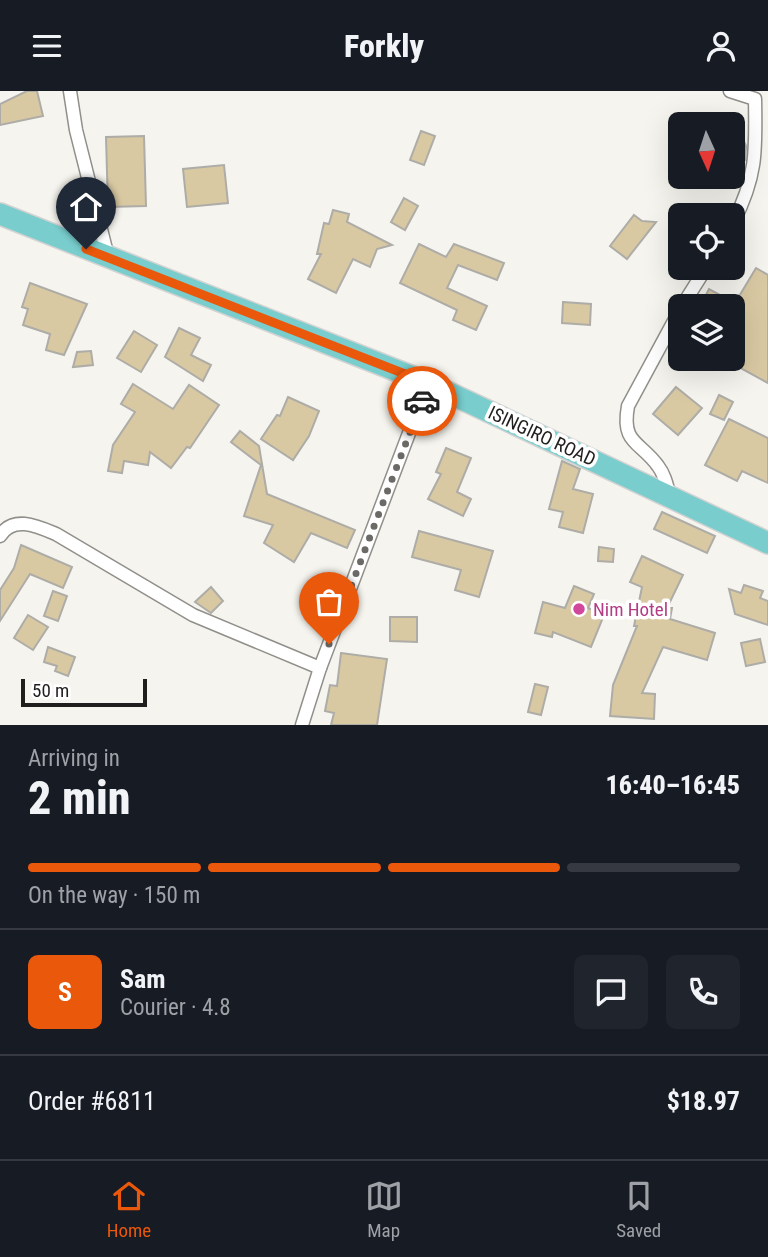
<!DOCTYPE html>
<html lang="en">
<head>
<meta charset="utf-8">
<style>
	body { margin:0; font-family:"Roboto Condensed",sans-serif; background:#20242c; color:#f1f3f6; height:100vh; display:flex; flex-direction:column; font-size:26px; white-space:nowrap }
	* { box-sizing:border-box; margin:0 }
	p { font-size:23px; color:#9ea1a6 }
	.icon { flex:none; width:38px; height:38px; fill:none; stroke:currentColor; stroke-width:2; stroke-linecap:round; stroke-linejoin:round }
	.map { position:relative; height:634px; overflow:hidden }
	.panel { display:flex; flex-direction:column; background:#171b24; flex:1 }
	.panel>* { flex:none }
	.needle { width:46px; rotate:177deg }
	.tools { position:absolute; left:668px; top:21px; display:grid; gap:14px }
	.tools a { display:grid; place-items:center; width:77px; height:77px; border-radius:10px; background:#171b24; box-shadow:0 7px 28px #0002; font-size:35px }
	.scale { position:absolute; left:21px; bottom:18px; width:126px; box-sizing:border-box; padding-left:7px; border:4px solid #201f1d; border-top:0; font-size:19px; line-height:24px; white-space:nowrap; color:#201f1d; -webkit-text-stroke:5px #fff; paint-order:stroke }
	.pin { position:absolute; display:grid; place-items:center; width:60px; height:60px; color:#fff; margin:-72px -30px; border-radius:50% 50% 50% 0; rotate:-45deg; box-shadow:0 0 7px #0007 }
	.pin .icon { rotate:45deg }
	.courier { position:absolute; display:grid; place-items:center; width:70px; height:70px; margin:-35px; border:5px solid #ea580c; border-radius:50%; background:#fff; color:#222; box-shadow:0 2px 9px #0007 }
	.overview em { font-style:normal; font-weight:800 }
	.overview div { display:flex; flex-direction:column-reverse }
	.overview { display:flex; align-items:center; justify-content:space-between; height:119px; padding:0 28px }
	h1 { font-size:46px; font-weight:800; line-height:52px }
	.bar { display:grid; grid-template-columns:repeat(4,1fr); gap:10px 7px; align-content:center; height:84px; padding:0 28px }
	.bar i { height:9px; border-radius:5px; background:#363941 }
	.bar .current { background:#ea580c }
	.bar p { grid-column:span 4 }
	.line { display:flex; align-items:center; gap:18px; padding:0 28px; border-top:2px solid #363941 }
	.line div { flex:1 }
	.round { display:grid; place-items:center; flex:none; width:74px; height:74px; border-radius:10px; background:#20242c }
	header { display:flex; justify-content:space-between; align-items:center; height:91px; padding:0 28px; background:#171b24; font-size:32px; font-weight:800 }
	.tabs { display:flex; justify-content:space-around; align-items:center; height:98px; border-top:2px solid #363941; background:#171b24; font-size:19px; color:#9ea1a6 }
	.tabs a { display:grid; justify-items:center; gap:4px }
	.tabs .current { color:#ea580c }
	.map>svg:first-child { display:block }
	.building { fill:#d9c9a3; stroke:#aeaca7; stroke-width:2 }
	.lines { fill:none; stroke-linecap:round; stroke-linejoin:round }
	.street-casing { stroke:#918f8a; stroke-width:15 }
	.primary-casing { stroke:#d2d2d2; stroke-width:24 }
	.street { stroke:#fff; stroke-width:12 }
	.primary { stroke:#79cdcd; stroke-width:21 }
	.done { stroke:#6b6a66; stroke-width:7; stroke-dasharray:0 12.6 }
	.route { stroke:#ea580c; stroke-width:9 }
	.hotel-dot { fill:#d1479c; stroke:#fff; stroke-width:2.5 }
	.labels { text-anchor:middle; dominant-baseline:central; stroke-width:7; stroke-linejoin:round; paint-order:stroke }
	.street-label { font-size:19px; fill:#201f1d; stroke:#fff }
	.hotel-label { font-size:19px; fill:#b23c85; stroke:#fff; text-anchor:start }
</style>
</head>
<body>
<header><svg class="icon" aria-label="menu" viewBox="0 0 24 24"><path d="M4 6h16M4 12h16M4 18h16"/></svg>Forkly<svg class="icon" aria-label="person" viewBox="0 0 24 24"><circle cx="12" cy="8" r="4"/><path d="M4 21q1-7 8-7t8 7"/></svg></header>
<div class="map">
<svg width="768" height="634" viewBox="0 0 768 634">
	<rect width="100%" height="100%" fill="#f6f4ee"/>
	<!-- building -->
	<g class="building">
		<path d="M27,0H37L43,25L0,34V13Z"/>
		<path d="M733,26L746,55L745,69L733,74Z"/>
		<path d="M421,40L435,45L424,74L410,69Z"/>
		<path d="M144,45L146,115L108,116L106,46Z"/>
		<path d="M224,74L228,112L187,116L183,78Z"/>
		<path d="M404,107L418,115L405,139L391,131Z"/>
		<path d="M333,119L349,123L347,131L392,154L377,158L370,176L353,168L336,202L308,188L321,163H317L324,132L329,133Z"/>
		<path d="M634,124L642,130L656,131L627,168L610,155Z"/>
		<path d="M419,153L446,166L454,153L504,172L497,189L458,174L447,197L487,215L476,239L453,229L457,219L400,192Z"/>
		<path d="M756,177L768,184V292L733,273L734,215H700L709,198L735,212Z"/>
		<path d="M30,192L87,213L64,264L46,259L50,243L23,234L28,218L22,216Z"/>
		<path d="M563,211L591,213L590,234L562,232Z"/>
		<path d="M179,237L200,247L191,264L211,274L203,290L165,266Z"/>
		<path d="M134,240L157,254L141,281L117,267Z"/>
		<path d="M91,260L93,274L73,276L77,261Z"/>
		<path d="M133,293L173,318L189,294L219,314L190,357L187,356L171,377L150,361L148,374L124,370L122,382L108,380L113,354L135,321L121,313Z"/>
		<path d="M676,296L702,317L678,344L653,323Z"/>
		<path d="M719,304L733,311L724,329L710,323Z"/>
		<path d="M288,306L319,320L309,345L293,369L261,348L277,324L280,325Z"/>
		<path d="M729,328L768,347V392L742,380L737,390L705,374Z"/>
		<path d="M240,340L259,355L267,403L355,439L347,457L311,442L294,471L264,452L273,434L244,425L261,374L231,351Z"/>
		<path d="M446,357L471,367L457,401L471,408L463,425L428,408L441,383L436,381Z"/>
		<path d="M562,370L580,378L573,398L593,403L583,442L559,436L563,421L549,418Z"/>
		<path d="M662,421L715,445L707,462L654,438Z"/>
		<path d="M419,440L493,460L479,506L455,499L461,479L412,466Z"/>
		<path d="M21,454L72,476L63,497L30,483L0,530V499L14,477Z"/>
		<path d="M599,456L614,458L613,471L598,470Z"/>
		<path d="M642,465L683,484L667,517H672L670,528L715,542L707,569L663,556L642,602L655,603L654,628L610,625L613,594L637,535H634L642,496L630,491Z"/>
		<path d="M744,494L763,500L760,507L768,510V534L735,523L729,498L741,502Z"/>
		<path d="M574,495L594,503L588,517L604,524L591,556L553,541L552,546L535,542L543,511L565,517Z"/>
		<path d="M211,496L223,510L211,522L195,511Z"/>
		<path d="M53,500L67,505L58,530L44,525Z"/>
		<path d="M28,524L48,536L33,559L14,547Z"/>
		<path d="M390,526H417V551L390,550Z"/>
		<path d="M760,548L765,571L746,575L741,552Z"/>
		<path d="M48,556L75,566L68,585L55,580L57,575L44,571Z"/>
		<path d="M341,562L387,568L377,634H331L334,622L325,620L330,594L337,595Z"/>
		<path d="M535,593L548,596L541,624L528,621Z"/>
	</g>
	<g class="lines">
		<defs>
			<g id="street">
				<path d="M70,0L76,39L108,166"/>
				<path d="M730,0L755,8C756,60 757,85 733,132"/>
				<path d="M682,215L706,177"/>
				<path d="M670,406C667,395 665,384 658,375C640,350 621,353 628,315L681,217"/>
				<path d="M0,445C13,424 37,435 56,443L193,524L320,577"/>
				<path d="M302,634L320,577L428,292"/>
			</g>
			<path id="primary" d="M0,123L428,292L768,452"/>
		</defs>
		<!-- street casing -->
		<use href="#street" class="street-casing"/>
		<!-- primary casing -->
		<use href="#primary" class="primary-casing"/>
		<!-- street -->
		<use href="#street" class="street"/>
		<!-- primary -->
		<use href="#primary" class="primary"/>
	</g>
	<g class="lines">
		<!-- done -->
		<path class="done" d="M329,553L422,310"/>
		<!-- route -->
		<path class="route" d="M86,158L428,292L422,310"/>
	</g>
	<!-- markers -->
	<circle class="hotel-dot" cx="579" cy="518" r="7"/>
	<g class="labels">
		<!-- street labels -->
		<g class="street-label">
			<text transform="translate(542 345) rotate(25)">ISINGIRO ROAD</text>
		</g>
		<!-- hotel labels -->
		<g class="hotel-label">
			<text x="593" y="518">Nim Hotel</text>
		</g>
	</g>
</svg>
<div class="tools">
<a><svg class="needle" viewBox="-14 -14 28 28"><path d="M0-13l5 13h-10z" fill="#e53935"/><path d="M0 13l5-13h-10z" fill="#9ea1a6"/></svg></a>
<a><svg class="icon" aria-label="locate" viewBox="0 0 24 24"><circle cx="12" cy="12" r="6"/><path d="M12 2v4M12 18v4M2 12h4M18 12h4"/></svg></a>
<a><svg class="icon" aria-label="layers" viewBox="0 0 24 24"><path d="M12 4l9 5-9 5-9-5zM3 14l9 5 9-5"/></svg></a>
</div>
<div class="scale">50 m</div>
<div class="pin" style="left:329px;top:553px;background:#ea580c"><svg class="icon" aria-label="bag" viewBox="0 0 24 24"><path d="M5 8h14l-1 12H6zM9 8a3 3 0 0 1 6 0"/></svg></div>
<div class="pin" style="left:86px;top:158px;background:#1f2937"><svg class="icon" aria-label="home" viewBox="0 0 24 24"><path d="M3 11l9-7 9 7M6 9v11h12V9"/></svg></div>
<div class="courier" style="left:422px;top:310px"><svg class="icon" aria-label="car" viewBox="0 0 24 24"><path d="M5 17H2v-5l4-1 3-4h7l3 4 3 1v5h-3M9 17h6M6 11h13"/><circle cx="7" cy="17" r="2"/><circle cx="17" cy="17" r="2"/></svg></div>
</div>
<section class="panel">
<div class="overview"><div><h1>2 min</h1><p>Arriving in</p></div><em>16:40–16:45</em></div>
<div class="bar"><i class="current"></i><i class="current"></i><i class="current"></i><i></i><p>On the way · 150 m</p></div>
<div class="line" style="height:126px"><b class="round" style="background:#ea580c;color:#fff">S</b><div><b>Sam</b><p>Courier · 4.8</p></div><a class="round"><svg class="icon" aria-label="chat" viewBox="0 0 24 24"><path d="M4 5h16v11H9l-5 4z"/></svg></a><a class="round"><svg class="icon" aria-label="phone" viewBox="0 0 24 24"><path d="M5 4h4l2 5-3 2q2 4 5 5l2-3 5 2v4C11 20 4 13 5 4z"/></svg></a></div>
<div class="line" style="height:91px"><div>Order #6811</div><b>$18.97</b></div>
</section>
<nav class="tabs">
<a class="current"><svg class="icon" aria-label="home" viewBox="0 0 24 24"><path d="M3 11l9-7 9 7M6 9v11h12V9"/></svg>Home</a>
<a><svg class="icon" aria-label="map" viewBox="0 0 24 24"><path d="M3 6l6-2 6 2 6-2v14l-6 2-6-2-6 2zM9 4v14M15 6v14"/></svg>Map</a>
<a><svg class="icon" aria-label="saved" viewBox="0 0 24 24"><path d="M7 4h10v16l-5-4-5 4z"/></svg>Saved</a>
</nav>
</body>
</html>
